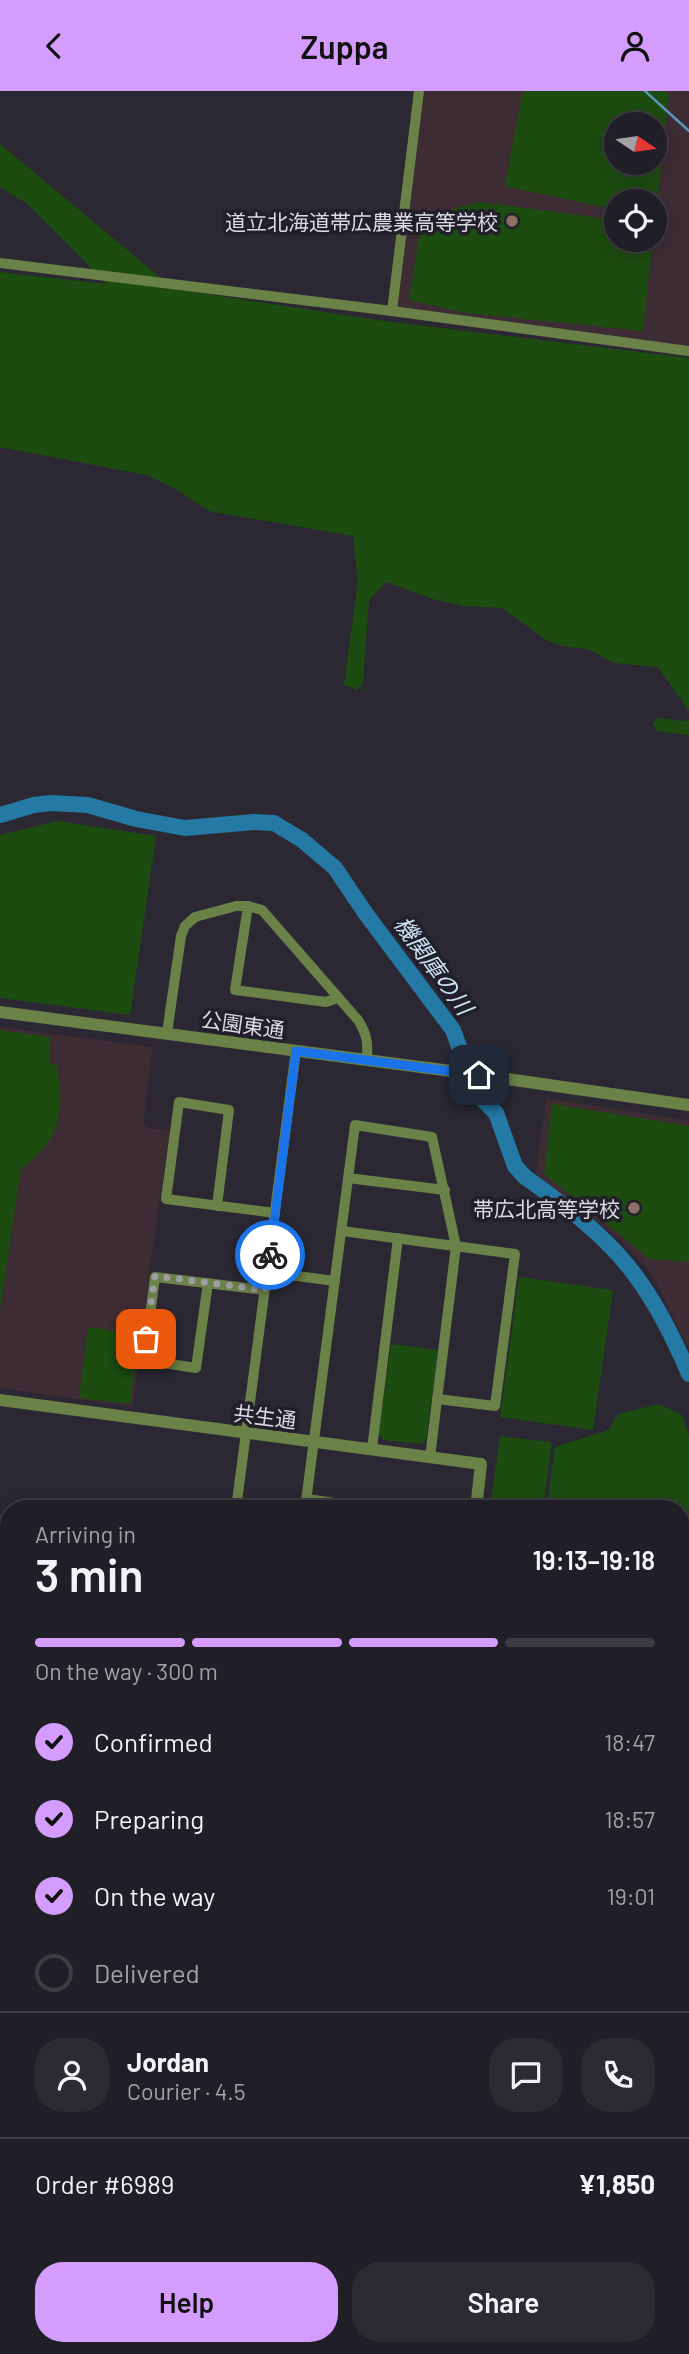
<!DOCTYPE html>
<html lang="en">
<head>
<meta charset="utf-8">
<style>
	body { margin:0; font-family:Barlow,"Noto Sans JP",sans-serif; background:#2d2b32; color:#f1f3f6; height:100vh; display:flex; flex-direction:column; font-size:26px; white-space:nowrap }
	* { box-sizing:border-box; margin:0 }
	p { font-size:23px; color:#a2a2a7 }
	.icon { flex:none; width:38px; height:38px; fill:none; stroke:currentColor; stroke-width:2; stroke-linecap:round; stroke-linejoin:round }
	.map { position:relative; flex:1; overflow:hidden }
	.panel { position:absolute; left:0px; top:1409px; width:690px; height:856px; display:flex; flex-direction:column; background:#201e26; border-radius:28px 28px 0 0; box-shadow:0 4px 18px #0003,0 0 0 2px #3d3c43 }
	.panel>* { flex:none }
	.needle { width:46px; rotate:103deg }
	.fabs { position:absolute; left:604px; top:21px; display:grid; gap:14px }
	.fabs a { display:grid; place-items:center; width:63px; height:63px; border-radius:50%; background:#201e26; box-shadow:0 4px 18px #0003,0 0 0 2px #3d3c43; font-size:35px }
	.pin { position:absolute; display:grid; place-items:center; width:60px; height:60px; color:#fff; margin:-30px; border-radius:14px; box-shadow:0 4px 10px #0006 }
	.courier { position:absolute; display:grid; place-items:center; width:70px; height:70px; margin:-35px; border:5px solid #1a73e8; border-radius:50%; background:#fff; color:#222; box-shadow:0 2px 9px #0007 }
	.overview em { font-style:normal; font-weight:600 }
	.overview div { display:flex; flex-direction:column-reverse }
	.overview { display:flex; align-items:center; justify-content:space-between; height:119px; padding:0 35px }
	h1 { font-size:46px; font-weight:600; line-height:52px }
	.bar { display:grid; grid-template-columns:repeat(4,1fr); gap:10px 7px; align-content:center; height:84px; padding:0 35px }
	.bar i { height:9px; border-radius:5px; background:#3d3c43 }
	.bar .selected { background:#d49cfc }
	.bar p { grid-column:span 4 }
	.line { display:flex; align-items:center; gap:18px; padding:0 35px; border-top:2px solid #3d3c43 }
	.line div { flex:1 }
	.round { display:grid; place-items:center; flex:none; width:74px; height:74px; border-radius:28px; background:#2d2b32 }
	ol { padding:0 35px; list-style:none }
	li { display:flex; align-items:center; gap:21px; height:77px }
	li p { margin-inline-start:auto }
	li .icon { padding:7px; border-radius:50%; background:#d49cfc; color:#111; stroke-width:4 }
	li:last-child { color:#a2a2a7 }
	li i { width:38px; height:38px; border:4px solid #3d3c43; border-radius:50% }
	.primary-button { display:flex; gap:14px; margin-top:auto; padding:14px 35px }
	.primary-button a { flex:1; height:80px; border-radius:28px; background:#d49cfc; color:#111; font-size:28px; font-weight:600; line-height:80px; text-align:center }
	.primary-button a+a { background:#2d2b32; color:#f1f3f6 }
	header { display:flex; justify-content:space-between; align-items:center; height:91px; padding:0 35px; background:#d49cfc; color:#111; font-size:32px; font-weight:600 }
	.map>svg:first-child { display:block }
	.education { fill:#3e2c34; fill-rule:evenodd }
	.green { fill:#1c4c10; fill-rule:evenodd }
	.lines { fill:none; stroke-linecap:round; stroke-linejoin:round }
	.stream { stroke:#5c96b7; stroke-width:2.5 }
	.river { stroke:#2579a5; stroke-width:16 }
	.minor { stroke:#6a8148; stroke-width:10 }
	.tertiary { stroke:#6a8148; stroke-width:12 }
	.trunk { stroke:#b6ea5e; stroke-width:18 }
	.done { stroke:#9e9ca4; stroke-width:7; stroke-dasharray:0 12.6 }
	.route { stroke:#1a73e8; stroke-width:9 }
	.education-dot { fill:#8d6e63; stroke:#211f29; stroke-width:2.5 }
	.labels { text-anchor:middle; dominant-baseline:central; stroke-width:7; stroke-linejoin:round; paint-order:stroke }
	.poi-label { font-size:21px; fill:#dcdae1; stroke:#211f29; text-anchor:end }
	.street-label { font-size:21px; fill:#dcdae1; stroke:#211f29 }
	.water-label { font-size:23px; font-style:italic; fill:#cde3f3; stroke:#211f29 }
</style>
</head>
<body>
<header><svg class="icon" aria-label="back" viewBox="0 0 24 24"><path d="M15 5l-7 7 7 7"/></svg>Zuppa<svg class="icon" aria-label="person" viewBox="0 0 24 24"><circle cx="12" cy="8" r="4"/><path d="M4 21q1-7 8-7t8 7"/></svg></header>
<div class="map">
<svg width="689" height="2263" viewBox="0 0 689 2263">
	<rect width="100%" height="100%" fill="#2b2833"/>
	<!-- education -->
	<g class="education">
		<path d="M424,0H689V266L396,225ZM616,33H654V72H616ZM616,110H654V149H616Z"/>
		<path d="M0,936L153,956L143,1030L150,1038L170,1039L149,1184L133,1316L0,1297Z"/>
		<path d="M547,1007L689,1030V1258L651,1182L623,1151L535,1083Z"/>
	</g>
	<!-- green -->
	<g class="green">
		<path d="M524,0H666L669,3L657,112L655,114L654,110H616V119L505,95L521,7ZM616,33H654V72H616Z"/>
		<path d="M0,53L174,198L384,230L689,267V620L658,576L614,572L588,558L562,555L546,549L502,517L463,515L433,508L386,491L369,509L363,591L358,599L344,594L358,490L353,445L209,420L174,397L146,384L0,356V181L107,193L27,113L0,96Z"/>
		<path d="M479,111L616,129V149H653L643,240L465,222L409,209L422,126Z"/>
		<path d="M657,627L688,630L689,627V644L656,640L653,632Z"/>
		<path d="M57,730L156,745L130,924L0,907V744Z"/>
		<path d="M0,939L50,946L49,972L57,974C65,1019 61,1049 21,1078L0,1219Z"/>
		<path d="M552,1013L689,1035V1171L650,1168L544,1083Z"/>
		<path d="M519,1186L613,1199L593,1339L500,1326Z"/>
		<path d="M88,1236L140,1243L130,1313L79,1307Z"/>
		<path d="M391,1253L438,1259L426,1349L421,1353L383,1349L379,1343Z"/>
		<path d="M659,1313L682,1324L689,1344V1456L681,1458V1418L556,1417L548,1407L555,1356L609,1339L618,1323Z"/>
		<path d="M500,1345L552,1351L543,1417H490Z"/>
	</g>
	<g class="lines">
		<!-- stream -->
		<path class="stream" d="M645,0L689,40"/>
		<!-- river -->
		<path class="river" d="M0,724L34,714L50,712L88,714L136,728L185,737L254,731L274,732L302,749L335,777L366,823L453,939L476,1002L496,1022L515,1075L525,1086C561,1112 600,1140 628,1175C654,1207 673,1245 689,1283"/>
		<!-- minor -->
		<g class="minor">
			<path d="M0,172L392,220L689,260"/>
			<path d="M392,220L419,0"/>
			<path d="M248,815L235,899L326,911L338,907"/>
			<path d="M167,942L181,845L185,835L195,826L236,815H248L262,819L358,929C367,943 368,952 367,968"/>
			<path d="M348,1087L445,1099"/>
			<path d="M217,1115L229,1019L179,1011L166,1108L275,1122"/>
			<path d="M342,1140L515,1163L495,1315L437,1308"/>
			<path d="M267,1181L335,1190"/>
			<path d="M208,1192L196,1277L144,1269L155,1186L265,1199"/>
			<path d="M372,1358L398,1147"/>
			<path d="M307,1408L375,1418"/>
			<path d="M236,1418L296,959"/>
			<path d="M305,1418L355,1034L432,1046L456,1155L430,1366"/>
			<path d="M681,1546L689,1547"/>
			<path d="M0,1670L9,1671"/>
			<path d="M681,1774L689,1701"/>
			<path d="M681,1821L689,1823"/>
			<path d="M681,1934L689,1940"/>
			<path d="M681,1994L689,2000"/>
			<path d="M681,2128L689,2129"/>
			<path d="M681,2199L689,2200"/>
		</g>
		<!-- tertiary -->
		<g class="tertiary">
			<path d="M0,921L451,980L689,1014"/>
			<path d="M0,1309L481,1373L476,1418"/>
			<path d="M681,1762L689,1764"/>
			<path d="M126,2263L127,2256"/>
		</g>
		<!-- trunk -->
		<g class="trunk">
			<path d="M0,1567L9,1573"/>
			<path d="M0,1582L9,1588"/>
			<path d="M681,2027L689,2033"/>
			<path d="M681,2043L689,2048"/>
		</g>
	</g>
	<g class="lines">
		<!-- done -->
		<path class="done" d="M146,1248L155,1185L265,1199L270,1164"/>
		<!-- route -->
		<path class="route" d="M270,1164L296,960L479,984"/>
	</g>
	<!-- markers -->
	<g class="education-dot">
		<circle cx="512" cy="130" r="7"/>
		<circle cx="634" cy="1117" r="7"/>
	</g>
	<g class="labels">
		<!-- poi labels -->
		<g class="poi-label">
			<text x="498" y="130">道立北海道帯広農業高等学校</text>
			<text x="620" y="1117">帯広北高等学校</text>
		</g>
		<!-- street labels -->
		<g class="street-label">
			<text transform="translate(243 933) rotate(8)">公園東通</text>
			<text transform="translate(265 1325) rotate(7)">共生通</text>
		</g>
		<!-- water labels -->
		<g class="water-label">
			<text transform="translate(434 874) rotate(54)">機関庫の川</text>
		</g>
	</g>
</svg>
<div class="fabs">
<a><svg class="needle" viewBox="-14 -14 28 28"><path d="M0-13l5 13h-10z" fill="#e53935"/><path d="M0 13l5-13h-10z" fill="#a2a2a7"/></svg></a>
<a><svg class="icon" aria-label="locate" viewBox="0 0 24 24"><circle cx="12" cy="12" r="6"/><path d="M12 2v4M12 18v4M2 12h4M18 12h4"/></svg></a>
</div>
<div class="pin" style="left:146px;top:1248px;background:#ea580c"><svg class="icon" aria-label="bag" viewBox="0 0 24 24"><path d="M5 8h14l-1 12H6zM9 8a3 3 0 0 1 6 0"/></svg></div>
<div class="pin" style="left:479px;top:984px;background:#1f2937"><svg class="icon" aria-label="home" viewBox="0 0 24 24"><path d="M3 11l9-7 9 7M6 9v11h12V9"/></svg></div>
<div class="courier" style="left:270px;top:1164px"><svg class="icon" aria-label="bike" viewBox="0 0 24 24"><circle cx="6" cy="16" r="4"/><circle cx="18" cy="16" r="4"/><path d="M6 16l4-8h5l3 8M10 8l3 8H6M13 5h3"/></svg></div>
<section class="panel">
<div class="overview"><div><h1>3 min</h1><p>Arriving in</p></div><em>19:13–19:18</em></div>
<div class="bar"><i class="selected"></i><i class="selected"></i><i class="selected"></i><i></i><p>On the way · 300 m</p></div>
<ol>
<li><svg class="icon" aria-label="check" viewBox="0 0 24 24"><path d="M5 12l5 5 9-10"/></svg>Confirmed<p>18:47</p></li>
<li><svg class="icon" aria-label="check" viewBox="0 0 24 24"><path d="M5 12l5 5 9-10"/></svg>Preparing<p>18:57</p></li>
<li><svg class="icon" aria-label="check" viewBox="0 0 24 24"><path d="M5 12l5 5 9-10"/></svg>On the way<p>19:01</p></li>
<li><i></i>Delivered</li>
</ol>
<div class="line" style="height:126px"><a class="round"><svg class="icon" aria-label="person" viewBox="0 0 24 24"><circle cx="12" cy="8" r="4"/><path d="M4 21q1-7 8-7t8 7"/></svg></a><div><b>Jordan</b><p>Courier · 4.5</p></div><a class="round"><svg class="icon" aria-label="chat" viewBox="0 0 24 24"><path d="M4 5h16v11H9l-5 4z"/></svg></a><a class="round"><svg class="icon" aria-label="phone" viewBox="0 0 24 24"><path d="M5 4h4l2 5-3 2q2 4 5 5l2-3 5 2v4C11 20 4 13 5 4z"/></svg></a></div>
<div class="line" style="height:91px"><div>Order #6989</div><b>¥1,850</b></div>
<div class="primary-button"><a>Help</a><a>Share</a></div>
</section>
</div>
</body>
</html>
